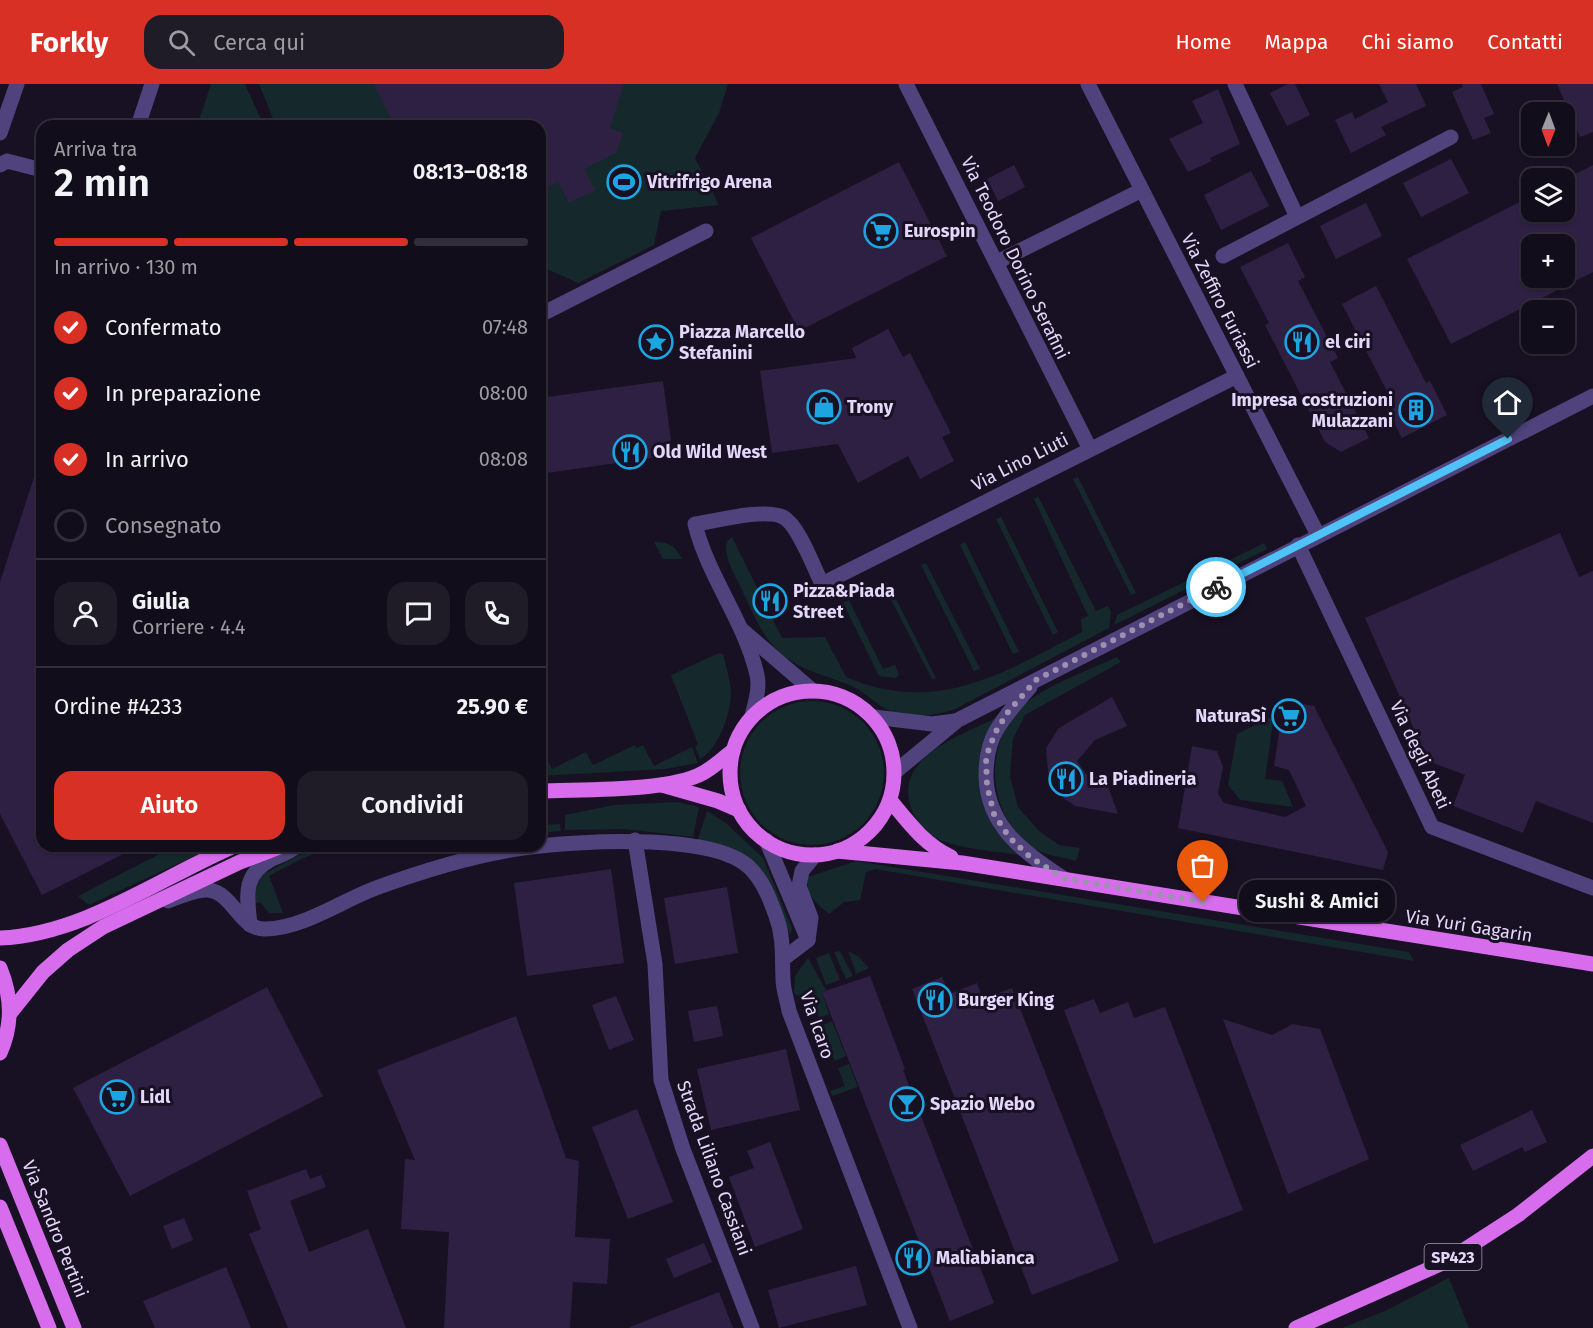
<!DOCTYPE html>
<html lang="it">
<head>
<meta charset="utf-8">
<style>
	body { margin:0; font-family:"Fira Sans",sans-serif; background:#1f1b27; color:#f1f3f6; height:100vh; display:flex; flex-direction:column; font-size:22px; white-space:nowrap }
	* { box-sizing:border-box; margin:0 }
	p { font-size:20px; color:#9c9ca2 }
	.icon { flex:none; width:33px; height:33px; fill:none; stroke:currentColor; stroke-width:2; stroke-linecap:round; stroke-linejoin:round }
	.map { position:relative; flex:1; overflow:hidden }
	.panel { position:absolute; left:36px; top:36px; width:510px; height:732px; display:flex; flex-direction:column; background:#120d1a; border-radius:18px; box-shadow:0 2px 4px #0004,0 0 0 2px #312d39 }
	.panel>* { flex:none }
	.needle { width:39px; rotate:181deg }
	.tools { position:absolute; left:1521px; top:18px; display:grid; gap:12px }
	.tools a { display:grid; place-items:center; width:54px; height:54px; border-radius:12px; background:#120d1a; box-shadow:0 2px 4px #0004,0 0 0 2px #312d39; font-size:30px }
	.pin { position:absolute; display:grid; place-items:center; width:51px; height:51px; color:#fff; margin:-62px -26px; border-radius:50% 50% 50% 0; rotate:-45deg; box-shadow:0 0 6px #0007 }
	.pin .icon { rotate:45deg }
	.courier { position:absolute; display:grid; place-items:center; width:60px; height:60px; margin:-30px; border:4px solid #4fc3f7; border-radius:50%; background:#fff; color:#222; box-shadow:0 2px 8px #0007 }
	.bubble { position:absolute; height:42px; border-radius:18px; background:#120d1a; box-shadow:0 2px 4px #0004,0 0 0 2px #312d39; font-size:20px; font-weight:600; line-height:42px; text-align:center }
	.overview em { font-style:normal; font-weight:600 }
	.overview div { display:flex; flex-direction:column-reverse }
	.overview { display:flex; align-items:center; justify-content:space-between; height:102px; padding:0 18px }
	h1 { font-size:39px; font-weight:600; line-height:45px }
	.bar { display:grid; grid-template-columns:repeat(4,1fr); gap:9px 6px; align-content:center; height:72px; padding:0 18px }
	.bar i { height:8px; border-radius:4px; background:#312d39 }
	.bar .current { background:#d93025 }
	.bar p { grid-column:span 4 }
	.line { display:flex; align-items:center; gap:15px; padding:0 18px; border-top:2px solid #312d39 }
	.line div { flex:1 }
	.round { display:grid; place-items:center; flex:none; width:63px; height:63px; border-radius:18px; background:#1f1b27 }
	ol { padding:0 18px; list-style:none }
	li { display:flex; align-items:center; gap:18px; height:66px }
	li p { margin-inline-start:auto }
	li .icon { padding:6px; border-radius:50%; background:#d93025; color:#fff; stroke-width:4 }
	li:last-child { color:#9c9ca2 }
	li i { width:33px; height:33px; border:3px solid #312d39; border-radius:50% }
	.cta { display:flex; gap:12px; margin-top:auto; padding:12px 18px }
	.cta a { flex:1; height:69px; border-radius:18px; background:#d93025; color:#fff; font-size:24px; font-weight:600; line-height:69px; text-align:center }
	.cta a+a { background:#1f1b27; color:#f1f3f6 }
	header { display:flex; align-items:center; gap:36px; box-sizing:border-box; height:84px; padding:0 30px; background:#d93025; color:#fff }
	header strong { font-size:28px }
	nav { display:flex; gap:33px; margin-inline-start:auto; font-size:21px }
	.search { width:420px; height:54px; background:#1f1b27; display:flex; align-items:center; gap:15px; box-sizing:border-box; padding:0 21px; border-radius:18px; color:#9c9ca2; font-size:22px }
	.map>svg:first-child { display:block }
	.green { fill:#15282c }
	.building { fill:#2e2042; fill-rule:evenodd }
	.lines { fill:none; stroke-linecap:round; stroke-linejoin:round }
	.minor { stroke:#50427c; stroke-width:15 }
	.major { stroke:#d76dec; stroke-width:15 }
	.done { stroke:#9c92af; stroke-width:6; stroke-dasharray:0 10.8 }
	.route { stroke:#4fc3f7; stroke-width:8 }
	.labels { text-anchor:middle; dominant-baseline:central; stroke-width:6; stroke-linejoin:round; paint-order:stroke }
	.shield { fill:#181123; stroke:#a69cba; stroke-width:1.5 }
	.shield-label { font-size:16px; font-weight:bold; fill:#e3d8fa }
	.poi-label { font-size:18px; font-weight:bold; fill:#e3d8fa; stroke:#181123; text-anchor:start }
	.street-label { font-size:18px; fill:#e3d8fa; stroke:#181123 }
</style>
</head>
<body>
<header>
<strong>Forkly</strong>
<div class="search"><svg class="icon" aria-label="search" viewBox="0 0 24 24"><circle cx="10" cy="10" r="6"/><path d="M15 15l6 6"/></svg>Cerca qui</div>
<nav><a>Home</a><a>Mappa</a><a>Chi siamo</a><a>Contatti</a></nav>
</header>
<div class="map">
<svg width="1593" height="1244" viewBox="0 0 1593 1244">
	<rect width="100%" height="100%" fill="#181123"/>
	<!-- green -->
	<g class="green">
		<path d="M211,0H245L264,42H197Z"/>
		<path d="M259,0H728L719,29L695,74L719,121L661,127L654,161L578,199L547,185L540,193V42H276Z"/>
		<path d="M1078,393L1136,509L1131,511L1073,395Z"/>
		<path d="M1038,412L1096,527L1108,522L1111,527L1109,544L957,624C936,632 907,637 886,625C872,617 863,606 847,600C821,590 796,585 775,564C759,547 751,524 741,504C734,489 723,474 727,457L732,453L782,554L825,553L846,593C936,632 1003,589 1082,548L1081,535L1088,532L1034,415Z"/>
		<path d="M1001,433L1058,548L1053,551L996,435Z"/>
		<path d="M654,458C668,457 676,462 682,475H663Z"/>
		<path d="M965,458L1019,568L1013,570L960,461Z"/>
		<path d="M1264,459L1267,465L1114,541L1117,531Z"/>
		<path d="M926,479L980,585L974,587L921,481Z"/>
		<path d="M887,497L936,594L932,595L883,500Z"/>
		<path d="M849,516L883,585L895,581L899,590L896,594L879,592L843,519Z"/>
		<path d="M719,569L723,570C726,582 730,595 731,607C732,627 718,666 700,675L695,662L698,660L671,591Z"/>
		<path d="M1117,573L1121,578L1025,631L1013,655L1010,692L1018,723L1039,747L1059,761L1080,764L1076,777C1063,773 1043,771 1032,763C984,727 982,653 1030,616C1049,601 1093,584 1117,573Z"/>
		<circle cx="812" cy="689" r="72"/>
		<path d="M1274,632L1265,695L1282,697L1293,723L1240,716L1228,701L1237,650Z"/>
		<path d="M996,634L989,734L997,748L1019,771C995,767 969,766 946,758C931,754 919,743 913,729C889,674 960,652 996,634Z"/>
		<path d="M635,661L636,664L643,661L654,682L692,663L698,679L665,685L540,692V676L546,673L552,685L586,668L593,681Z"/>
		<path d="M677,718L699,723L693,753L625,745L565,746V731L614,721Z"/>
		<path d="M707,727L726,739L763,774L792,844L790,851L767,796L697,758Z"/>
		<path d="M560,740L561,747L540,749V741Z"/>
		<path d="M175,762H216L89,821L78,812Z"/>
		<path d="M316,762H337L303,774L269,792L283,829H269L260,818L255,820L254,805L262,791Z"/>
		<path d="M856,777L1409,868L1414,877L875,785L866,788L860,816L844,818L829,830C817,820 804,810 808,793Z"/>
		<path d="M840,867L853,892L846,895L834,868Z"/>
		<path d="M848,867L859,873L869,884L856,890Z"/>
		<path d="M829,869L840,896L826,901L816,874Z"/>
		<path d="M808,874L826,906L822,908L829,930L819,934L810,908L798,912L794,909L795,892Z"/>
		<path d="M832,937L846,972L835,977L821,942Z"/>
		<path d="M849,980L858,1003L832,1012L830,1007L845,1002L838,984Z"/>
		<path d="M1449,1194L1469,1244H1342L1385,1227Z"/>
	</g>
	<!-- building -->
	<g class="building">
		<path d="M374,0H624L610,44L623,49L616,69L584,85L595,106L569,119L558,98L540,107V42H395Z"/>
		<path d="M1288,0H1295L1310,31L1287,42L1270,9Z"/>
		<path d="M1379,0H1416L1426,22L1381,43L1386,51L1351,69L1335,36L1352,28L1355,35L1388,18Z"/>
		<path d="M1462,0H1481L1494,30L1484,34L1491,49L1473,56L1452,8L1463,3Z"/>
		<path d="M1557,0H1593V48L1580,53Z"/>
		<path d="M1218,5L1240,60L1210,74L1212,77L1188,88L1169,55L1203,39L1192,17Z"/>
		<path d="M1451,75L1469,109L1421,133L1403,99Z"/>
		<path d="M899,78L947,172L799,247L751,154Z"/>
		<path d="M1014,81L1025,103L998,117L987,95Z"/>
		<path d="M1593,81V188L1451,260L1407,175L1532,112V128H1564V96ZM1532,160H1564V194H1532Z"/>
		<path d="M1251,87L1269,122L1221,146L1204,111Z"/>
		<path d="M1366,119L1382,152L1336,175L1320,142Z"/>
		<path d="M1288,159L1305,193L1298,197L1338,274L1330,278L1369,354L1341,368L1325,358L1265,241L1269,239L1240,183Z"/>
		<path d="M1376,202L1426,299L1430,297L1447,331L1402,354L1384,320L1392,317L1342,220Z"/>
		<path d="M888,245L903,273L910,269L951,349L942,353L954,377L920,395L908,372L858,399L838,360L772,369L760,287L856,274L852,264Z"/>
		<path d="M663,297L673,371L540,390V314Z"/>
		<path d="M39,378L42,379V762H139L42,811L0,730V498Z"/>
		<path d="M1560,449L1579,493L1593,487V739L1536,717L1523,749L1453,722L1465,691L1428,677L1365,534Z"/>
		<path d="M1112,613L1127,642L1095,656L1077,677L1086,690L1105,694L1118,730L1075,722L1055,708L1048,688L1046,664L1059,644Z"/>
		<path d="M1284,617L1314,622L1388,768L1383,786L1178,744L1192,662L1217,667L1223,683L1218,710L1224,719L1285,733L1306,722L1289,686L1274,682Z"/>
		<path d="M611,785L624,879L527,892L514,799Z"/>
		<path d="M727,803L738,869L675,880L664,814Z"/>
		<path d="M870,892L905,985L903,986L994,1219L950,1237L822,908Z"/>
		<path d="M942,893L949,910L977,899L983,915L1012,904L1119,1177L1032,1211L912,905Z"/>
		<path d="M267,903L323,1012L130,1112L73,1004Z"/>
		<path d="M616,912L634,956L609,966L592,921Z"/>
		<path d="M1094,915L1100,929L1128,918L1134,934L1165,923L1243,1126L1154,1160L1064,926Z"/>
		<path d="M717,922L723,952L694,958L688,927Z"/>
		<path d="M516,932L566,1074L579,1077L575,1153L610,1155L607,1200L573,1198L570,1244H444L449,1148L401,1145L405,1075L415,1076L377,986Z"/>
		<path d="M1223,935L1272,951L1293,940L1320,945L1369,1075L1288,1110Z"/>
		<path d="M786,965L800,1026L711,1046L697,985Z"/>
		<path d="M637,1025L673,1118L628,1135L592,1043Z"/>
		<path d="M1532,1026L1547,1058L1525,1068L1522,1063L1473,1087L1460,1061Z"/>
		<path d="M770,1058L803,1145L755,1163L729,1093L754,1084L747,1067Z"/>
		<path d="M306,1085L310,1095L321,1091L326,1103L290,1117L309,1168L368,1145L406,1244H288L249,1150L261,1145L247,1107Z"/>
		<path d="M184,1134L193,1156L172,1165L163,1142Z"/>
		<path d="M704,1159L712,1178L674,1194L666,1175Z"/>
		<path d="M856,1182L867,1221L779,1244L768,1206Z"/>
		<path d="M226,1183L251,1244H155L143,1217Z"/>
		<path d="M719,1208L733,1244H630V1243Z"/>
	</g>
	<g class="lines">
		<!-- minor -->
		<g class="minor">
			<path d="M906,0L1090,365"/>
			<path d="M1088,0L1318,451"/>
			<path d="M1235,0L1297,133"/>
			<path d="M138,42L152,0"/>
			<path d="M0,49L17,0"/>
			<path d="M0,81L7,77L42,86"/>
			<path d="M1223,172L1451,53"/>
			<path d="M997,178L1142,106"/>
			<path d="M540,231L706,147"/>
			<path d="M1298,461L1432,743L1593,804"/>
			<path d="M742,546L813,607"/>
			<path d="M1030,603C1018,617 1005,631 996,647C988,661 986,676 986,692C987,742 1024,769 1063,794"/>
			<path d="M752,632C755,619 760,605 757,591C745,538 708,493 695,440C716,437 764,424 783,433C798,440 814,484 822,500L1237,292"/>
			<path d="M874,633L932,640L955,637"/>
			<path d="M895,688L958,636L1593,312"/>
			<path d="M635,756L655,880L661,996L683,1065L752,1244"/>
			<path d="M766,756L808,856"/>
			<path d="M540,762C587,757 715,749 750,784C763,797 770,815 776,832C784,853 782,873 783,895C783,905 787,916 789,927L910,1244"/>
			<path d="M168,817C179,813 196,805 208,806C233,808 240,847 266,845C304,844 341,817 376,804C428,785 483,768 539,762"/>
			<path d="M250,841C247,811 242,791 272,775C281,771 291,768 297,762"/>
			<path d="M808,856L811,834L799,802L802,787L815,771"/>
			<path d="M783,875L808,856"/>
		</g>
		<!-- major -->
		<g class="major">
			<circle cx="812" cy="689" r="82"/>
			<path d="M662,701L718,717L739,726"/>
			<path d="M540,707C581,705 669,708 703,689C714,683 723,674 733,667"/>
			<path d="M890,716C909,739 924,760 951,773"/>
			<path d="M837,767L962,779L1593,880"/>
			<path d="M0,854C82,851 160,794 234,762"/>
			<path d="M0,884C12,913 13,940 0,969"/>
			<path d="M11,928L43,888L68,866L103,843L240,778L282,762"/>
			<path d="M0,1061L74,1244"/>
			<path d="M0,1123L49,1244"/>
			<path d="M1296,1244L1447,1177L1518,1131L1593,1072"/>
		</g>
	</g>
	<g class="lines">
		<!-- done -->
		<path class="done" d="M1203,818L1063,794L1030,773L1009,753L994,730L987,702L986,673L995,649L1008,628L1036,596L1216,503"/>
		<!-- route -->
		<path class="route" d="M1216,503L1508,355"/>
	</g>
	<!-- icons -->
	<defs>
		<symbol id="stadium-ring" viewBox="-11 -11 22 22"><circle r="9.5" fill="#181123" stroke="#1da5e1" stroke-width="1.5"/><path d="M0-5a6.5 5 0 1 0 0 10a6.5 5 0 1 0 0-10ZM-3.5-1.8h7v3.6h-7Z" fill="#1da5e1"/></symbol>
		<symbol id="supermarket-ring" viewBox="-11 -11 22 22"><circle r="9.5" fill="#181123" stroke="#1da5e1" stroke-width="1.5"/><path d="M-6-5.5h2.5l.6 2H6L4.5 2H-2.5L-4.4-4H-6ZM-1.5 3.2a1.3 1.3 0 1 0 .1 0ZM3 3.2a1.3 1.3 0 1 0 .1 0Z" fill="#1da5e1"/></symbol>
		<symbol id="sight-ring" viewBox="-11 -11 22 22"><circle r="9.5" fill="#181123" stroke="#1da5e1" stroke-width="1.5"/><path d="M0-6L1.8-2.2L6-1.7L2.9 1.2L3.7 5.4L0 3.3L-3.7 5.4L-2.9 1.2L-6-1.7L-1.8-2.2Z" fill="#1da5e1"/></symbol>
		<symbol id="restaurant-ring" viewBox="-11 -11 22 22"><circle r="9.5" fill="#181123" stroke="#1da5e1" stroke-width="1.5"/><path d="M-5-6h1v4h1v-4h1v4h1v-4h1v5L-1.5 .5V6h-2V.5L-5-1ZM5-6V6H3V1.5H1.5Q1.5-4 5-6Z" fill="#1da5e1"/></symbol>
		<symbol id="shop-ring" viewBox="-11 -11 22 22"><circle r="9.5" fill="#181123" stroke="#1da5e1" stroke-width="1.5"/><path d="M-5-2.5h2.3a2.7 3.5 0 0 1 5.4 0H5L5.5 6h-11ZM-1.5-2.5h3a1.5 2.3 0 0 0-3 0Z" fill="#1da5e1"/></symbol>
		<symbol id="building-ring" viewBox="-11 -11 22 22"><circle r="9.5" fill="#181123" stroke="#1da5e1" stroke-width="1.5"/><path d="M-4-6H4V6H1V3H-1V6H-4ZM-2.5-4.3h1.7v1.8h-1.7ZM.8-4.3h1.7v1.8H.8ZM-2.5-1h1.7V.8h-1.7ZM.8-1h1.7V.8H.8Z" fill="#1da5e1"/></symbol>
		<symbol id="bar-ring" viewBox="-11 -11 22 22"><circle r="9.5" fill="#181123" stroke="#1da5e1" stroke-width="1.5"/><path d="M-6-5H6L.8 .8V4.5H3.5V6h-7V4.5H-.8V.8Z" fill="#1da5e1"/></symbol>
	</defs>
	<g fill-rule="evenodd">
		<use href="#stadium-ring" x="605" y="79" width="38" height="38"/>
		<use href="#supermarket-ring" x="862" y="128" width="38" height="38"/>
		<use href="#sight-ring" x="637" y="239" width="38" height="38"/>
		<use href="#restaurant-ring" x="1283" y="239" width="38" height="38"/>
		<use href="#shop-ring" x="805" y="304" width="38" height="38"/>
		<use href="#building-ring" x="1397" y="307" width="38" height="38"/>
		<use href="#restaurant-ring" x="611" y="349" width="38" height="38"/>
		<use href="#restaurant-ring" x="751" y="498" width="38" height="38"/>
		<use href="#supermarket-ring" x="1270" y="613" width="38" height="38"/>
		<use href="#restaurant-ring" x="1047" y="676" width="38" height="38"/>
		<use href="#restaurant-ring" x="916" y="897" width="38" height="38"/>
		<use href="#supermarket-ring" x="98" y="994" width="38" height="38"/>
		<use href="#bar-ring" x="888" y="1001" width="38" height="38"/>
		<use href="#restaurant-ring" x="894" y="1155" width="38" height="38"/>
	</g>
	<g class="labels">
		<!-- shield labels -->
		<rect class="shield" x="1424.5" y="1160" width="57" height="26" rx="4.5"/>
		<g class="shield-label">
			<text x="1453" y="1173">SP423</text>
		</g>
		<!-- poi labels -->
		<g class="poi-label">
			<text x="647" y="98">Vitrifrigo Arena</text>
			<text x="904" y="147">Eurospin</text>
			<text x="679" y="248">Piazza Marcello<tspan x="679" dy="21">Stefanini</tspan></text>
			<text x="1325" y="258">el ciri</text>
			<text x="1393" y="316" text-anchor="end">Impresa costruzioni<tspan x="1393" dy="21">Mulazzani</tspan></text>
			<text x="847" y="323">Trony</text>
			<text x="653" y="368">Old Wild West</text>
			<text x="793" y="507">Pizza&amp;Piada<tspan x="793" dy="21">Street</tspan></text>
			<text x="1266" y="632" text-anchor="end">NaturaSì</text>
			<text x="1089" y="695">La Piadineria</text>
			<text x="958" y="916">Burger King</text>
			<text x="140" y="1013">Lidl</text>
			<text x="930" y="1020">Spazio Webo</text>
			<text x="936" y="1174">Malìabianca</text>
		</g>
		<!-- street labels -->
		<g class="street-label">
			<text transform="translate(1015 174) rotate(64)">Via Teodoro Dorino Serafini</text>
			<text transform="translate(1220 217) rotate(63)">Via Zeffiro Furiassi</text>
			<text transform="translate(1020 378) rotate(-27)">Via Lino Liuti</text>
			<text transform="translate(1420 671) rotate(65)">Via degli Abeti</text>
			<text transform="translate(1469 842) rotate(9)">Via Yuri Gagarin</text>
			<text transform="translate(817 941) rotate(71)">Via Icaro</text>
			<text transform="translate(714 1084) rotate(70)">Strada Liliano Cassiani</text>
			<text transform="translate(55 1145) rotate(68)">Via Sandro Pertini</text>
		</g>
	</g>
</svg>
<div class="tools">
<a><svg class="needle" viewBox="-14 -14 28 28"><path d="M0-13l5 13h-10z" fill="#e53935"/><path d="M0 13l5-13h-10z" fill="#9c9ca2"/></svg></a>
<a><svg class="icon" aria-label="layers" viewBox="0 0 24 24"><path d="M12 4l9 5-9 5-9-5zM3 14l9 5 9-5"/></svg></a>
<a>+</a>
<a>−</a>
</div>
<div class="pin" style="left:1203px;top:818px;background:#ea580c"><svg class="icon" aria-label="bag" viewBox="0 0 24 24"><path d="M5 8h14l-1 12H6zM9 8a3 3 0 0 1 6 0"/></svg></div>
<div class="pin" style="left:1508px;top:355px;background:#1f2937"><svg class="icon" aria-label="home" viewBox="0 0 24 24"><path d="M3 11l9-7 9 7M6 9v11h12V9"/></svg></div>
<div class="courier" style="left:1216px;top:503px"><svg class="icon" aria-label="bike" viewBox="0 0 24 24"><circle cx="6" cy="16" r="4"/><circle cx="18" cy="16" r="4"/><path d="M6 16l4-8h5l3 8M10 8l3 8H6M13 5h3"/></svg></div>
<div class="bubble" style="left:1239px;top:796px;width:156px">Sushi &amp; Amici</div>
<section class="panel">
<div class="overview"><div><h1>2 min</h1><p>Arriva tra</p></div><em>08:13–08:18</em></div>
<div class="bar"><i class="current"></i><i class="current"></i><i class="current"></i><i></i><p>In arrivo · 130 m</p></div>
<ol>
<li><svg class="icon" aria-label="check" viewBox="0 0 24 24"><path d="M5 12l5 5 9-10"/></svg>Confermato<p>07:48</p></li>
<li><svg class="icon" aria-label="check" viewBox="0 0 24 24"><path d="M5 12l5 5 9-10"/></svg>In preparazione<p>08:00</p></li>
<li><svg class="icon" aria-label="check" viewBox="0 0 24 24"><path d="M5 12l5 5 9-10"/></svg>In arrivo<p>08:08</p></li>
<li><i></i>Consegnato</li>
</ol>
<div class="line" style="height:108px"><a class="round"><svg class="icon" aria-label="person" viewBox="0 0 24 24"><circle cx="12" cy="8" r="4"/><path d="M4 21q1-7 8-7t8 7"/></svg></a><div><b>Giulia</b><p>Corriere · 4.4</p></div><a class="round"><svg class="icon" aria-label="chat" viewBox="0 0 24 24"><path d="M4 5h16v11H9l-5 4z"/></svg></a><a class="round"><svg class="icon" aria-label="phone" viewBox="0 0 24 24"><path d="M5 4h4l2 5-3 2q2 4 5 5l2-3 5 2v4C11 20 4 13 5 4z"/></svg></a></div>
<div class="line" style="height:78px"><div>Ordine #4233</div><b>25.90 €</b></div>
<div class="cta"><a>Aiuto</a><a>Condividi</a></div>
</section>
</div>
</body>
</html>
